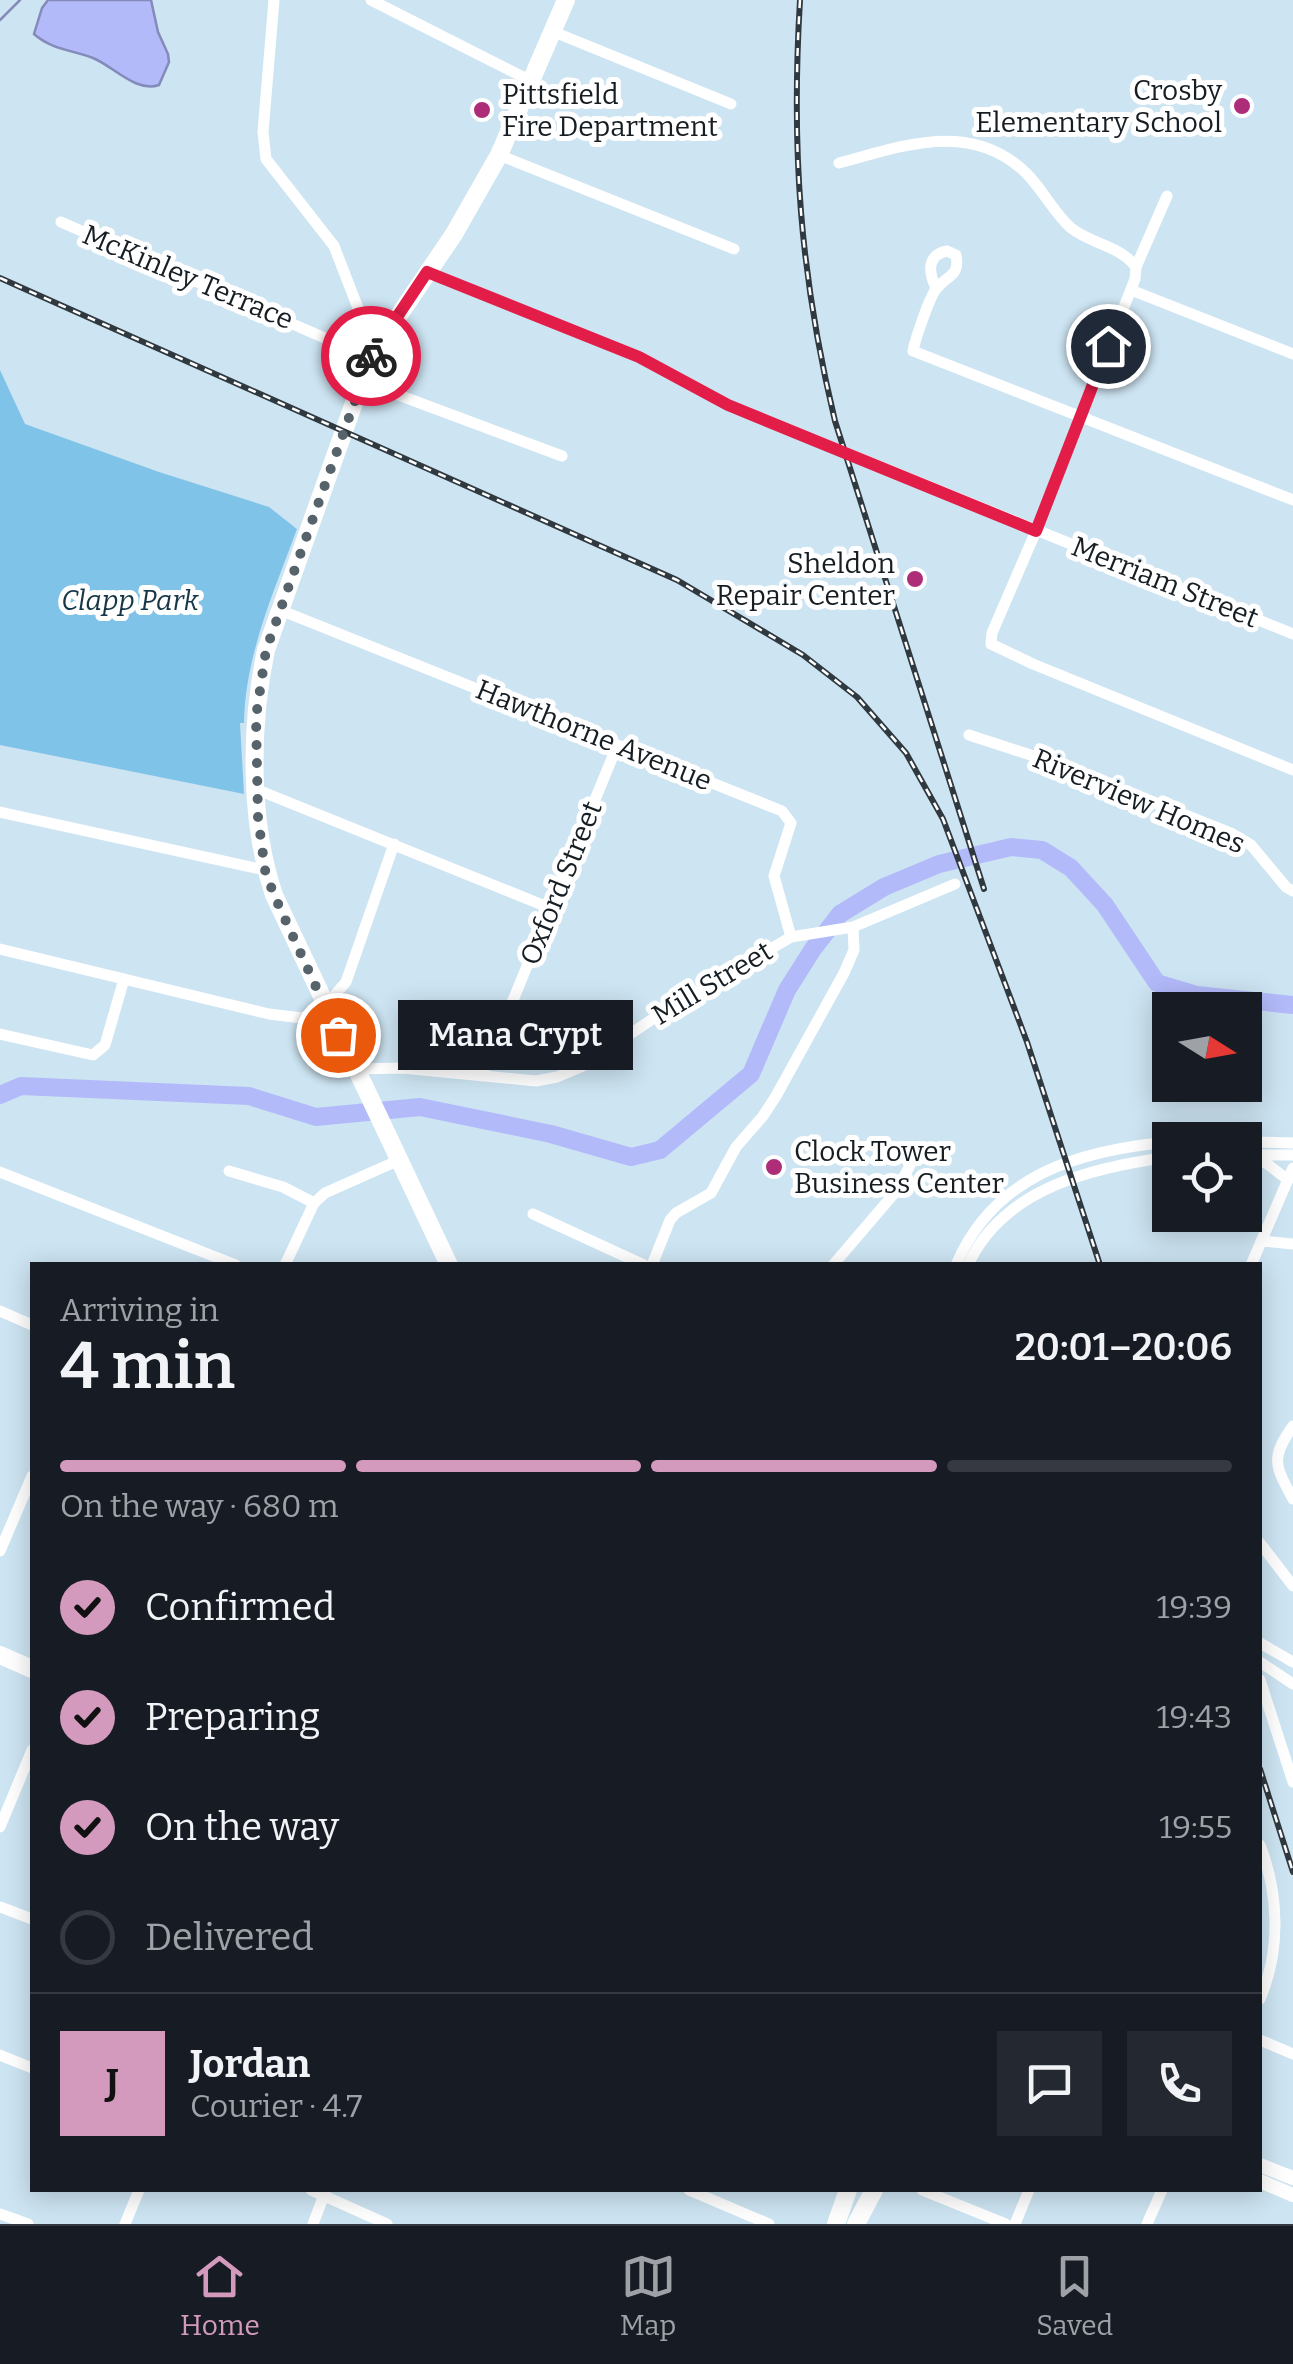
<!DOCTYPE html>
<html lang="en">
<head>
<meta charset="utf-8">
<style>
	body { margin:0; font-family:Bitter,serif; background:#242831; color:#f1f3f6; height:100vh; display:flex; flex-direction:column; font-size:38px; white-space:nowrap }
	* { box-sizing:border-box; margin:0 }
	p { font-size:32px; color:#9ea1a6 }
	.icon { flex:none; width:55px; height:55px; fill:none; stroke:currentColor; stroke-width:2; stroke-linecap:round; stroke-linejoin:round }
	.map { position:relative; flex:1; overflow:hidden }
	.sheet { position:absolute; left:30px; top:1262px; width:1232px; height:930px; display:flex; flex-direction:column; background:#171b24; border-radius:0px; box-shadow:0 5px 25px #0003 }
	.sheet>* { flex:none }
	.needle { width:65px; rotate:101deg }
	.fabs { position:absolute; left:1152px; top:992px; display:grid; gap:20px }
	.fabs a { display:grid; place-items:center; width:110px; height:110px; border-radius:0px; background:#171b24; box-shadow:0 5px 25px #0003; font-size:50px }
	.pin { position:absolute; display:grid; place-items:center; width:85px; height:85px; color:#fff; margin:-42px; border:5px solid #fff; border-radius:50%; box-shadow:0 2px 10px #0007 }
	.courier { position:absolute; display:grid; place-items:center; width:100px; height:100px; margin:-50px; border:8px solid #e11d48; border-radius:50%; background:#fff; color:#222; box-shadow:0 2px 12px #0007 }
	.bubble { position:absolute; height:70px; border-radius:0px; background:#171b24; box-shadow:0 5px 25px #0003; font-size:32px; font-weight:600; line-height:70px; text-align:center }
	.summary em { font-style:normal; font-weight:600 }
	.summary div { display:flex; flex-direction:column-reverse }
	.summary { display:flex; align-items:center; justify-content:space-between; height:170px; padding:0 30px }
	h1 { font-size:65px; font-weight:600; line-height:75px }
	.bar { display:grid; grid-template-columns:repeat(4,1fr); gap:15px 10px; align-content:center; height:120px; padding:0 30px }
	.bar i { height:12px; border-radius:8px; background:#363941 }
	.bar .selected { background:#d39abe }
	.bar p { grid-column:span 4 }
	.line { display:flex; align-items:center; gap:25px; padding:0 30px; border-top:2px solid #363941 }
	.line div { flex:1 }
	.round { display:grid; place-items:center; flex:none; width:105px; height:105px; border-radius:0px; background:#242831 }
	ol { padding:0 30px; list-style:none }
	li { display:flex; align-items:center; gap:30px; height:110px }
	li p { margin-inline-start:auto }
	li .icon { padding:10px; border-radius:50%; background:#d39abe; color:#111; stroke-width:4 }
	li:last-child { color:#9ea1a6 }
	li i { width:55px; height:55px; border:5px solid #363941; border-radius:50% }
	.tabs { display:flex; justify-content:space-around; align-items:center; height:140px; border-top:2px solid #363941; background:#171b24; font-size:28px; color:#9ea1a6 }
	.tabs a { display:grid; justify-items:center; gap:5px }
	.tabs .selected { color:#d39abe }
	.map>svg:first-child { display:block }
	.green { fill:#80c3e8 }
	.water { fill:#b3bafa; stroke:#848bba; stroke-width:2.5 }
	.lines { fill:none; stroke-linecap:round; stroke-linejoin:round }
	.stream { stroke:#848bba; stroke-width:2.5 }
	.river { stroke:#b3bafa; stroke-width:18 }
	.minor { stroke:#fff; stroke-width:11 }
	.major { stroke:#fff; stroke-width:14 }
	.highway { stroke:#fff; stroke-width:18 }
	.rail-casing { stroke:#2f393f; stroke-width:6 }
	.rail { stroke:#fff; stroke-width:2.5; stroke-dasharray:8; stroke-linecap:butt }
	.done { stroke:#56636b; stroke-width:10; stroke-dasharray:0 18 }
	.route { stroke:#e11d48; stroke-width:12 }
	.poi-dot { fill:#ae2d79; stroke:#fff; stroke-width:4 }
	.labels { text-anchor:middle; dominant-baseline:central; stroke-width:10; stroke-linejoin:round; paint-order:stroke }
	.poi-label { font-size:28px; fill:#161e23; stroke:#fff; text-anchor:end }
	.street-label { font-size:28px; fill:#161e23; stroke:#fff }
	.park-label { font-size:28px; font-style:italic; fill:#173748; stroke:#fff }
</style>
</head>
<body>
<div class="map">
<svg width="1293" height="2224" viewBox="0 0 1293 2224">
	<rect width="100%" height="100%" fill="#cde4f2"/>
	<!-- green -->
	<path class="green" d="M0,370L25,424L159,472L269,507L297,529C274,592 245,655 244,723H240L244,794L0,745Z"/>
	<!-- water -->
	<path class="water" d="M48,0H151L158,32L168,54L169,62L159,85C136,93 113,66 93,58C73,50 52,50 34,34L42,8Z"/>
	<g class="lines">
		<!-- stream -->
		<path class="stream" d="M0,20L20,0"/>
		<!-- river -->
		<path class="river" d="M0,1095L21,1086L249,1096L316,1117L420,1107L551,1134L631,1157L660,1150L751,1074L787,990L813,949L840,914L884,887L939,864L1011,847L1042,850L1071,868L1105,905L1157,983L1197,995L1293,1005"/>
		<!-- minor -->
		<g class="minor">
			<path d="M274,0L263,132L266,159L334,246L363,321L383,336"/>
			<path d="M371,0L533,82"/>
			<path d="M554,32L731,104"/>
			<path d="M499,155L734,249"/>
			<path d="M839,163C903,146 972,119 1027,174C1043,190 1054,213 1071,228C1091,244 1121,246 1136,267"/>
			<path d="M1167,196L1136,267L1135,279L1036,531L992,633L991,644L1033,664L1293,770"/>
			<path d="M61,222L370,358"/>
			<path d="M427,272L639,357L728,405L1293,634"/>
			<path d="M936,288C928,271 927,255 947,251L956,255C960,277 948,274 937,288C930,295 915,340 913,351L1293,500"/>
			<path d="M1131,290L1293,354"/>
			<path d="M361,381L562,456"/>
			<path d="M280,610L782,811L791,823L774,876L791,937"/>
			<path d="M969,735L1052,762L1231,833L1251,845L1286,887L1293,891"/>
			<path d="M258,790L550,908"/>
			<path d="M0,812L265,870"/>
			<path d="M0,949L269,1014L302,1018L325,1006L346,982L394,844"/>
			<path d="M0,1034L93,1055L105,1045L124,979"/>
			<path d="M355,1069L402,1068L536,1081L557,1077L583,1066L657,1016L791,937L853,927L955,884"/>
			<path d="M482,1076L617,746"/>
			<path d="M1189,1140L1293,1143"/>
			<path d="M1254,1155H1293"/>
			<path d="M1245,1156L1266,1163L1288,1180"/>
			<path d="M229,1171L283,1187L314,1203"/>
			<path d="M0,1172L236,1265"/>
			<path d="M533,1214L644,1265"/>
			<path d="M1261,1241L1293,1244"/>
			<path d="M285,1265L314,1203L325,1193L397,1161"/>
			<path d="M652,1265L670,1220L676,1213L711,1193L736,1147L763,1116L776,1096L844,973L854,950L853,927"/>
			<path d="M833,1265L898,1189L914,1157"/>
			<path d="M956,1265C994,1175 1079,1150 1170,1142"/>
			<path d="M968,1265C1003,1188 1093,1167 1170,1157"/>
			<path d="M1251,1265L1293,1168"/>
			<path d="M0,1311L32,1325"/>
			<path d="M1293,1426C1270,1458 1275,1466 1293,1499"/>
			<path d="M1260,1543L1293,1586"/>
			<path d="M0,1551L32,1476"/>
			<path d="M1260,1643L1293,1662"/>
			<path d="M1260,1662L1293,1684"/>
			<path d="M1260,1680L1293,1782"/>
			<path d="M0,1827L32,1750"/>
			<path d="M1260,1845C1279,1894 1281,1950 1260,1999"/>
			<path d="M0,1907L32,1919"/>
			<path d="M1260,2040L1293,2054"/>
			<path d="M0,2055L32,2068"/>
			<path d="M311,2190L387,2224"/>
			<path d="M689,2190L769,2224"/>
			<path d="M922,2190L1006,2224"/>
			<path d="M0,2214L28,2224"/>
			<path d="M125,2224L139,2190"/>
			<path d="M313,2224L326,2190"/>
			<path d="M1015,2224L1029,2190"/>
			<path d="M1147,2224L1162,2190"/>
		</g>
		<!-- major -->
		<g class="major">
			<path d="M1260,2165L1293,2178"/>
			<path d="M1260,2181L1293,2195"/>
		</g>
		<!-- highway -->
		<g class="highway">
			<path d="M449,1265L274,895C249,821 250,726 266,650L370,358L454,234L499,155L566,0"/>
			<path d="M0,1655L32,1669"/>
			<path d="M836,2224L848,2190"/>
			<path d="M856,2224L874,2190"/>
		</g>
		<defs>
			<g id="rail">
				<path d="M800,0C791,150 800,275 835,421L984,889"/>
				<path d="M0,278L677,580L803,655L857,697L906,753L943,819L1027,1042L1100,1265"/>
				<path d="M1260,1769L1293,1872"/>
			</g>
		</defs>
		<!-- rail casing -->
		<use href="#rail" class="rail-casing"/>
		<!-- rail -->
		<use href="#rail" class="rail"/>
	</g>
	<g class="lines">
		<!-- done -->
		<path class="done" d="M338,1035L274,895L265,870L258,817L256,717L266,650L371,356"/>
		<!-- route -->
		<path class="route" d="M371,356L427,272L639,357L728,405L1036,531L1108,346"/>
	</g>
	<!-- markers -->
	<g class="poi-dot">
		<circle cx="1242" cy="106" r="10"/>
		<circle cx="482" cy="110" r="10"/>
		<circle cx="915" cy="579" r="10"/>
		<circle cx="774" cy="1167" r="10"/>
	</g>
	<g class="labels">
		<!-- poi labels -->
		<g class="poi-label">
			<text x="1222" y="90">Crosby<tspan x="1222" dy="32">Elementary School</tspan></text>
			<text x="502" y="94" text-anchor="start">Pittsfield<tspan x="502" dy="32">Fire Department</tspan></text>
			<text x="895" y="563">Sheldon<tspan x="895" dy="32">Repair Center</tspan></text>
			<text x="794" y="1151" text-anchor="start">Clock Tower<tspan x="794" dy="32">Business Center</tspan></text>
		</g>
		<!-- street labels -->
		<g class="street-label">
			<text transform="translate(188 277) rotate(23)">McKinley Terrace</text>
			<text transform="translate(1165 582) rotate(22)">Merriam Street</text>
			<text transform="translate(594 735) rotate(22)">Hawthorne Avenue</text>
			<text transform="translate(1139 801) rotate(23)">Riverview Homes</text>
			<text transform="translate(561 883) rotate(-68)">Oxford Street</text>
			<text transform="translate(712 983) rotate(-31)">Mill Street</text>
		</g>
		<!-- park labels -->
		<g class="park-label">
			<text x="130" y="600">Clapp Park</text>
		</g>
	</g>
</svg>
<div class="fabs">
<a><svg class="needle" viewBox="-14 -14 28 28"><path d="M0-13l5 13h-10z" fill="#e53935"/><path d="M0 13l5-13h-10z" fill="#9ea1a6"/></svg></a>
<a><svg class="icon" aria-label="locate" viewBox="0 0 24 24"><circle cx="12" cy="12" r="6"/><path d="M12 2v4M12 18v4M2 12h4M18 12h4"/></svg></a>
</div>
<div class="pin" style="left:338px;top:1035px;background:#ea580c"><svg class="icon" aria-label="bag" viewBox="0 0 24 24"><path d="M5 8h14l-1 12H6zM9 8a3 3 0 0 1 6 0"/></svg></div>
<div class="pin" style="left:1108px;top:346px;background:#1f2937"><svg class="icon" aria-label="home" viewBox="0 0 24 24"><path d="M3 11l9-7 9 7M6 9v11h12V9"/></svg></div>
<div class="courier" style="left:371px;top:356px"><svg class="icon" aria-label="bike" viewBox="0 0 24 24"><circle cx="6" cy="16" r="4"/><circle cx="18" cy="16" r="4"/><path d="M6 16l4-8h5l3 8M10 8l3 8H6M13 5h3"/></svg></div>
<div class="bubble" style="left:398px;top:1000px;width:235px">Mana Crypt</div>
<section class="sheet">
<div class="summary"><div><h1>4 min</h1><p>Arriving in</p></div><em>20:01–20:06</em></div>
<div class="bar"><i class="selected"></i><i class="selected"></i><i class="selected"></i><i></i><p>On the way · 680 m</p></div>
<ol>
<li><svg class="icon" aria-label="check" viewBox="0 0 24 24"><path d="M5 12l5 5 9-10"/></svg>Confirmed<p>19:39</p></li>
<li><svg class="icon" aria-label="check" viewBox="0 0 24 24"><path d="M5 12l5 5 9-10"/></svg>Preparing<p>19:43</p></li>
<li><svg class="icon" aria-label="check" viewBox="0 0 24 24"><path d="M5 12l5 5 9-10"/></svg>On the way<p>19:55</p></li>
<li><i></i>Delivered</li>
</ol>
<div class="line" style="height:180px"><b class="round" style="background:#d39abe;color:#111">J</b><div><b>Jordan</b><p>Courier · 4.7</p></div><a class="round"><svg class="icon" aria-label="chat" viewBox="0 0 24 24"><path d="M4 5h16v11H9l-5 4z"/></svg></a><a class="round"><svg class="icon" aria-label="phone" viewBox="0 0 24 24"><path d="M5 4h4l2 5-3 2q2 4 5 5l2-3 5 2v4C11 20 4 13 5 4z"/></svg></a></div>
</section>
</div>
<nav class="tabs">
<a class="selected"><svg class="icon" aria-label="home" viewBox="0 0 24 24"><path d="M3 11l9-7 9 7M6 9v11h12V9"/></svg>Home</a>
<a><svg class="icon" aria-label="map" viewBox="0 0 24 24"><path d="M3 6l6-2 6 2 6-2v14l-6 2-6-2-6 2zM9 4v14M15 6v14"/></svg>Map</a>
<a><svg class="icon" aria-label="saved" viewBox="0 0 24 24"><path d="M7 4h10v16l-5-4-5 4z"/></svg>Saved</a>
</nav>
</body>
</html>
